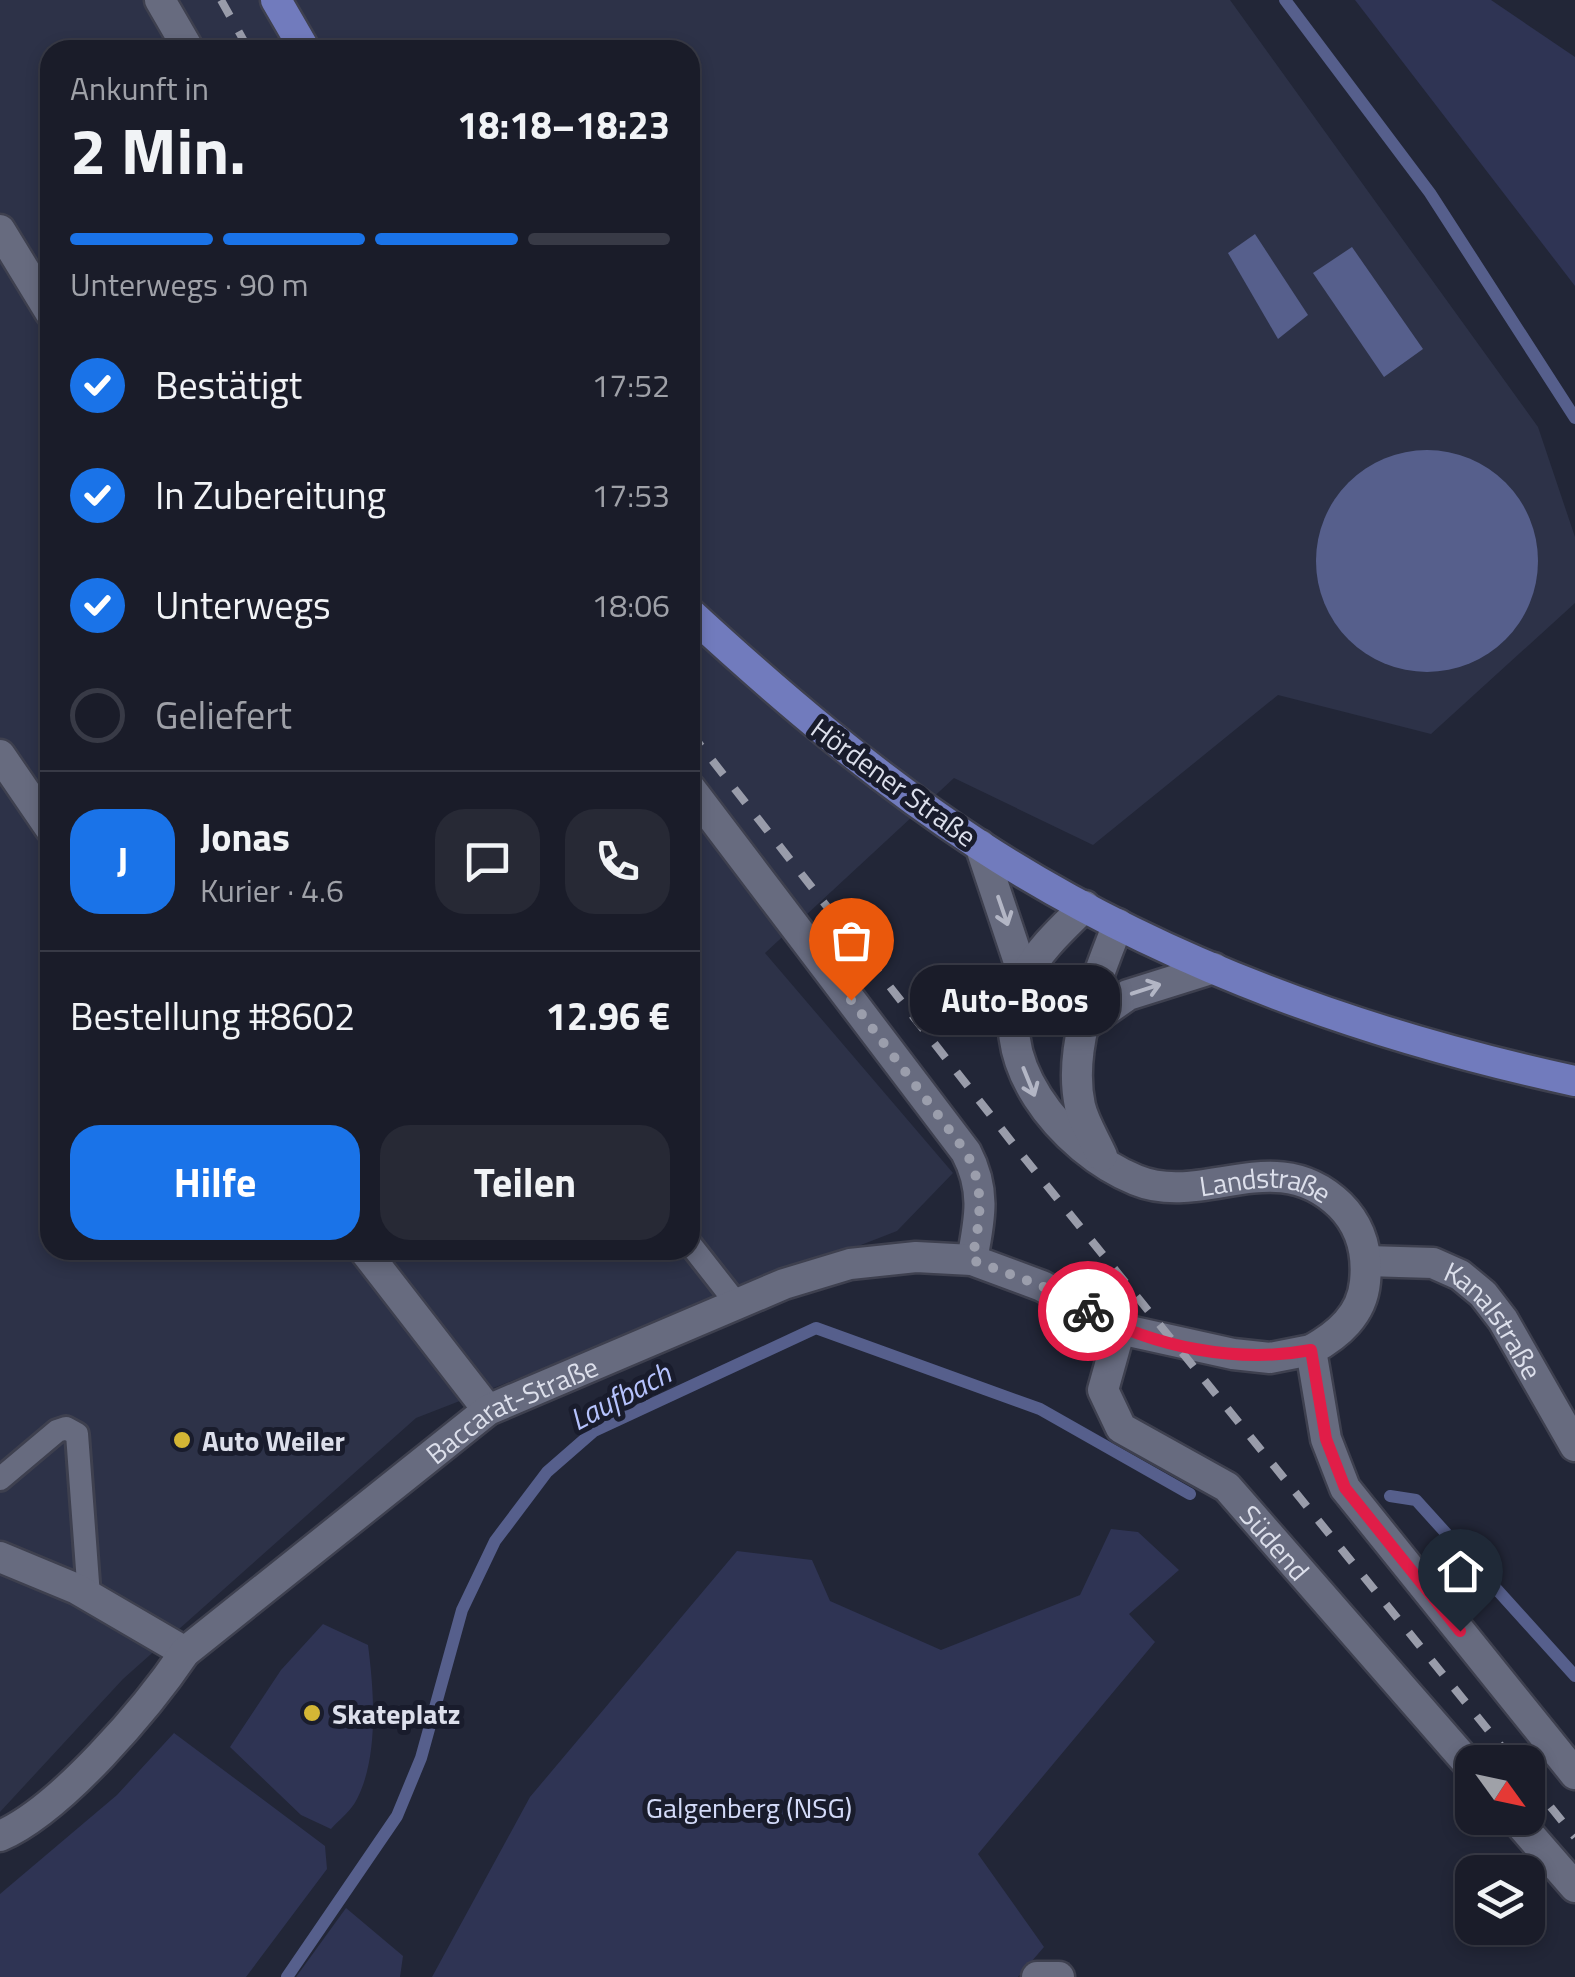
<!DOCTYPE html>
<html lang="de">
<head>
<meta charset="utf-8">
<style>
	body { margin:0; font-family:"Titillium Web",sans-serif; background:#272935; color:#f1f3f6; height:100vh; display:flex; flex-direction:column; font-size:38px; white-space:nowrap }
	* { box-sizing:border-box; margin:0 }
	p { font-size:32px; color:#9fa1a8 }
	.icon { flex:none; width:55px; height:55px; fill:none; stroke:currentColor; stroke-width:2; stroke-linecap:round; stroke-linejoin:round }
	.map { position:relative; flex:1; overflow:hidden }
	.drawer { position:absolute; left:40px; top:40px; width:660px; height:1220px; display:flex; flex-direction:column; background:#1a1c29; border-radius:30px; box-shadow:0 5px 15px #0003,0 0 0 2px #383a46 }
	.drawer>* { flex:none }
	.needle { width:65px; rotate:123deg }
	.fabs { position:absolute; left:1455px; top:1745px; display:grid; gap:20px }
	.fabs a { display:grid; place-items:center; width:90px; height:90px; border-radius:20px; background:#1a1c29; box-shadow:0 5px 15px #0003,0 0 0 2px #383a46; font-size:50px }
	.pin { position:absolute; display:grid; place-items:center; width:85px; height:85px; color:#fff; margin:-102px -42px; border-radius:50% 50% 50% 0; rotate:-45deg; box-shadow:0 0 10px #0007 }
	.pin .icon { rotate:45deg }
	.courier { position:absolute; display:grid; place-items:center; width:100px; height:100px; margin:-50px; border:8px solid #e11d48; border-radius:50%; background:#fff; color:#222; box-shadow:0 2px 12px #0007 }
	.bubble { position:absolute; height:70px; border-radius:30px; background:#1a1c29; box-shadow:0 5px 15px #0003,0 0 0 2px #383a46; font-size:32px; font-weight:700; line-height:70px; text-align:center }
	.head em { font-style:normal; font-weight:700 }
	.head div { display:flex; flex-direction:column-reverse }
	.head { display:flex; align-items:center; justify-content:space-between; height:170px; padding:0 30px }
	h1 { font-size:65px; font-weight:700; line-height:75px }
	.bar { display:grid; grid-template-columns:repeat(4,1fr); gap:15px 10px; align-content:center; height:120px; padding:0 30px }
	.bar i { height:12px; border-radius:8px; background:#383a46 }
	.bar .selected { background:#1a73e8 }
	.bar p { grid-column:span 4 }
	.line { display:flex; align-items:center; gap:25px; padding:0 30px; border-top:2px solid #383a46 }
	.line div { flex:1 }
	.round { display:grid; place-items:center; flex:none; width:105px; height:105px; border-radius:30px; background:#272935 }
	ol { padding:0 30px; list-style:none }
	li { display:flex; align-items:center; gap:30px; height:110px }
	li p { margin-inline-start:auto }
	li .icon { padding:10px; border-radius:50%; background:#1a73e8; color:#fff; stroke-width:4 }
	li:last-child { color:#9fa1a8 }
	li i { width:55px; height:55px; border:5px solid #383a46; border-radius:50% }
	.action { display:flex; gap:20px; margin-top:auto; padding:20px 30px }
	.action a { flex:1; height:115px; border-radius:30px; background:#1a73e8; color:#fff; font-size:40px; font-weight:700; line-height:115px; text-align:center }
	.action a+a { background:#272935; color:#f1f3f6 }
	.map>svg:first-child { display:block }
	.built { fill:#2d3248; fill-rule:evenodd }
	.green { fill:#2f3454 }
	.water { fill:#565f8c }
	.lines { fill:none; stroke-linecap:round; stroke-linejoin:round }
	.stream { stroke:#565f8c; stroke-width:12 }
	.service-casing { stroke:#3e404f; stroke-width:28 }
	.minor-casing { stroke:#3e404f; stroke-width:35 }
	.tertiary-casing { stroke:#3e404f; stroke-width:35 }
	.primary-casing { stroke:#3e404f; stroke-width:35 }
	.service { stroke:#676b7f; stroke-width:22 }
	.minor { stroke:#676b7f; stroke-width:30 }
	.tertiary { stroke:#676b7f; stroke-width:30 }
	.primary { stroke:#717bbd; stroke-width:30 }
	.rail { stroke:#999caa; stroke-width:8; stroke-dasharray:18 18; stroke-linecap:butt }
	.oneway { stroke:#b3b6c5 }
	.done { stroke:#9b9eac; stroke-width:10; stroke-dasharray:0 18 }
	.route { stroke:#e11d48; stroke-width:12 }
	.poi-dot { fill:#d4b635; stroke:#191c2c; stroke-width:4 }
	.labels { text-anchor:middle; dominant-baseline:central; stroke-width:10; stroke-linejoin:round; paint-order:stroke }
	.street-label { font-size:28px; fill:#dcdfeb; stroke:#191c2c }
	.poi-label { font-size:28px; font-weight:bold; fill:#dcdfeb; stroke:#191c2c; text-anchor:start }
	.park-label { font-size:28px; fill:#d4dbf9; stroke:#191c2c }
	.water-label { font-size:30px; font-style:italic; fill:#b6c3fd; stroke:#191c2c }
</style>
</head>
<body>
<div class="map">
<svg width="1575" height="1977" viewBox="0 0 1575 1977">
	<rect width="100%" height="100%" fill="#222637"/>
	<!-- built -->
	<path class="built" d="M0,0H1230L1538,427L1575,537V603L1431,734L1278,695L1093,845L954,778L765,953L953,1173L897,1231L416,1418L123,1679L0,1812ZM50,50H690V1250H50Z"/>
	<!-- green -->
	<g class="green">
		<path d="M1355,0H1491L1575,57V286Z"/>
		<path d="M1111,1529L1138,1532L1179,1570L1129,1614L1155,1642L978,1854L1044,1947L1018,1977H432L530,1797L737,1551L812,1560L830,1601L941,1650L1080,1595Z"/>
		<path d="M323,1624L368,1645C374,1691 379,1756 357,1799C352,1810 339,1820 331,1829L301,1815L230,1747L281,1670Z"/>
		<path d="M174,1733L325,1846L327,1869L246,1977H0V1894L117,1795Z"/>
		<path d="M346,1908L403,1956L400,1977H296Z"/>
	</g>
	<!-- water -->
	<g class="water">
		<path d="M1255,234L1308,315L1278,339L1228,253Z"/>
		<path d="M1352,247L1423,349L1384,377L1313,273Z"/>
		<circle cx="1427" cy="561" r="111"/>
	</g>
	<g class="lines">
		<!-- stream -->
		<g class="stream">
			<path d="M1285,0L1430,193L1575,418"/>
			<path d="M1390,1496L1416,1500L1575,1676"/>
			<path d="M287,1977L397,1816L421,1758L462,1610L495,1541L547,1472L594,1431L816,1328L1040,1409L1190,1494"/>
		</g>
		<defs>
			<g id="service">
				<path d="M690,1244L737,1304"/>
				<path d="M0,1479L57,1431L66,1428L77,1434L89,1596"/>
			</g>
			<g id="minor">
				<path d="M160,0L189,50"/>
				<path d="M0,230L50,312"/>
				<path d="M0,755L50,828"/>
				<path d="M690,788L966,1152C986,1190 980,1218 972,1260"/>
				<path d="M364,1250L488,1410"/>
				<path id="s1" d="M1367,1261L1433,1263L1460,1275L1483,1294L1503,1320L1575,1446"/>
				<path id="s2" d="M1120,1329L1103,1390L1121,1428L1227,1487L1472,1768"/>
				<path d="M0,1557L77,1589L185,1652"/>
				<path d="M1515,1818L1575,1887"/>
				<path id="s3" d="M0,1836C61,1810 148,1707 185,1652L488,1410L784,1284L850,1264L916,1257L972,1260L1042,1286L1120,1329L1233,1354L1270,1358L1311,1350"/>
				<path d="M1037,1977H1059"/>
			</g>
			<g id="tertiary">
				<path d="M980,845L1024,977"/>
				<path id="s4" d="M1085,906C1064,927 1040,948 1026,975C982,1056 1064,1151 1136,1180C1204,1208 1275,1142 1340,1205C1361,1226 1368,1253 1365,1282C1362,1315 1338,1335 1311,1350L1326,1439L1345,1488L1575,1774"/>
				<path d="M1085,1025L1128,995L1214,968"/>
				<path d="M1102,1156C1095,1140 1084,1123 1080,1106C1067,1046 1097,979 1118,924"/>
			</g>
			<g id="primary">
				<path d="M276,0L305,50"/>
				<path d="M690,613C781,697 875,777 979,845C1158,962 1367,1036 1575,1081"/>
			</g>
		</defs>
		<!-- service casing -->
		<use href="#service" class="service-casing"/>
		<!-- minor casing -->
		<use href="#minor" class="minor-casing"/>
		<!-- tertiary casing -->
		<use href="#tertiary" class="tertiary-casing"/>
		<!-- primary casing -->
		<use href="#primary" class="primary-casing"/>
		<!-- service -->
		<use href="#service" class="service"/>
		<!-- minor -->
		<use href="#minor" class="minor"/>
		<!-- tertiary -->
		<use href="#tertiary" class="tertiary"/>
		<!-- primary -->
		<use href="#primary" class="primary"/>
		<!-- rail -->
		<g class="rail">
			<path d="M221,0L249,50"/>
			<path d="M690,732L1018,1150L1514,1762"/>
			<path d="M1528,1779L1575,1837"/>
		</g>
	</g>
	<!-- one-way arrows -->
	<defs><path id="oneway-shaft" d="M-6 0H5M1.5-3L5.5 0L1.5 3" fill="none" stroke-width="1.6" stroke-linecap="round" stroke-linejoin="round" transform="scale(2.5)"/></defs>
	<g class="oneway">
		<use href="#oneway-shaft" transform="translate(1003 911) rotate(71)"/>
		<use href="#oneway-shaft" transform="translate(1146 989) rotate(-18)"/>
		<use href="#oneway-shaft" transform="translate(1029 1082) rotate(68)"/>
	</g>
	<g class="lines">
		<!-- done -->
		<path class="done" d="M851,1000L966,1152C986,1190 980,1219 972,1260L1042,1286L1088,1311"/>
		<!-- route -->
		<path class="route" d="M1088,1311C1154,1347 1237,1364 1311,1350L1326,1439L1345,1488L1460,1631"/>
	</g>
	<!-- markers -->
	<g class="poi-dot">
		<circle cx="182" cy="1440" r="10"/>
		<circle cx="312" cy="1713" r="10"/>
	</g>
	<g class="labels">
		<!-- street labels -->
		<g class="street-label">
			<text transform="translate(894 782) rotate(36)">Hördener Straße</text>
			<text stroke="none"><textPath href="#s4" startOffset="482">Landstraße</textPath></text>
			<text stroke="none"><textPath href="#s1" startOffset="152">Kanalstraße</textPath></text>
			<text stroke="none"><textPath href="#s3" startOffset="672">Baccarat-Straße</textPath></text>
			<text stroke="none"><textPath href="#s2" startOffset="300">Südend</textPath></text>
		</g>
		<!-- poi labels -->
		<g class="poi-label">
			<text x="202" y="1440">Auto Weiler</text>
			<text x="332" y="1713">Skateplatz</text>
		</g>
		<!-- park labels -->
		<g class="park-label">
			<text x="749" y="1807">Galgenberg (NSG)</text>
		</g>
		<!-- water labels -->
		<g class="water-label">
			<text transform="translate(620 1396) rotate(-28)">Laufbach</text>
		</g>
	</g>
</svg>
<div class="fabs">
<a><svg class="needle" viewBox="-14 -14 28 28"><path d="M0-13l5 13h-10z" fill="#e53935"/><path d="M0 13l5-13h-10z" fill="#9fa1a8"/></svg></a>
<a><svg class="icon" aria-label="layers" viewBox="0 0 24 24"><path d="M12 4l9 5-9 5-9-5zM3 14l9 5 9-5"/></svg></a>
</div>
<div class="pin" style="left:851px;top:1000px;background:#ea580c"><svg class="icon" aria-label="bag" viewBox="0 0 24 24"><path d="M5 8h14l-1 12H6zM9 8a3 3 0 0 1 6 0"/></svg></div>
<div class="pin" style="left:1460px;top:1631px;background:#1f2937"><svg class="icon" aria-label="home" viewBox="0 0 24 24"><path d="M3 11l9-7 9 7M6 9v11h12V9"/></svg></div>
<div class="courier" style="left:1088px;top:1311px"><svg class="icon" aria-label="bike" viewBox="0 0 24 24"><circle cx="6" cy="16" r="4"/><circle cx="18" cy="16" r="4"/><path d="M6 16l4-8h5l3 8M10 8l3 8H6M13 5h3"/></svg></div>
<div class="bubble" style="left:910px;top:965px;width:210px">Auto-Boos</div>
<section class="drawer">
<div class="head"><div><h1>2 Min.</h1><p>Ankunft in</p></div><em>18:18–18:23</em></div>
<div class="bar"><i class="selected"></i><i class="selected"></i><i class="selected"></i><i></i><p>Unterwegs · 90 m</p></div>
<ol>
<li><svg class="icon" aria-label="check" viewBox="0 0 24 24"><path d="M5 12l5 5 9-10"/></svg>Bestätigt<p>17:52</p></li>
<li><svg class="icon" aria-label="check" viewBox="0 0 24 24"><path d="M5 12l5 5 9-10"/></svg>In Zubereitung<p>17:53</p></li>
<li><svg class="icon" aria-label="check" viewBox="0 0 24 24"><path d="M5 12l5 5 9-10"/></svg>Unterwegs<p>18:06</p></li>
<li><i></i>Geliefert</li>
</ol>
<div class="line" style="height:180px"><b class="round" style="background:#1a73e8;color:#fff">J</b><div><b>Jonas</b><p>Kurier · 4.6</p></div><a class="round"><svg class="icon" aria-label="chat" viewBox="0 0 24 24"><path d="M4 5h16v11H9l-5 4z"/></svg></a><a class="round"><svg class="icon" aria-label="phone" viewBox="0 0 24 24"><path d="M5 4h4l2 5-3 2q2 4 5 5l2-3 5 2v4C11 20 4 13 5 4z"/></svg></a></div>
<div class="line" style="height:130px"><div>Bestellung #8602</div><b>12.96 €</b></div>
<div class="action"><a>Hilfe</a><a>Teilen</a></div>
</section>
</div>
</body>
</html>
